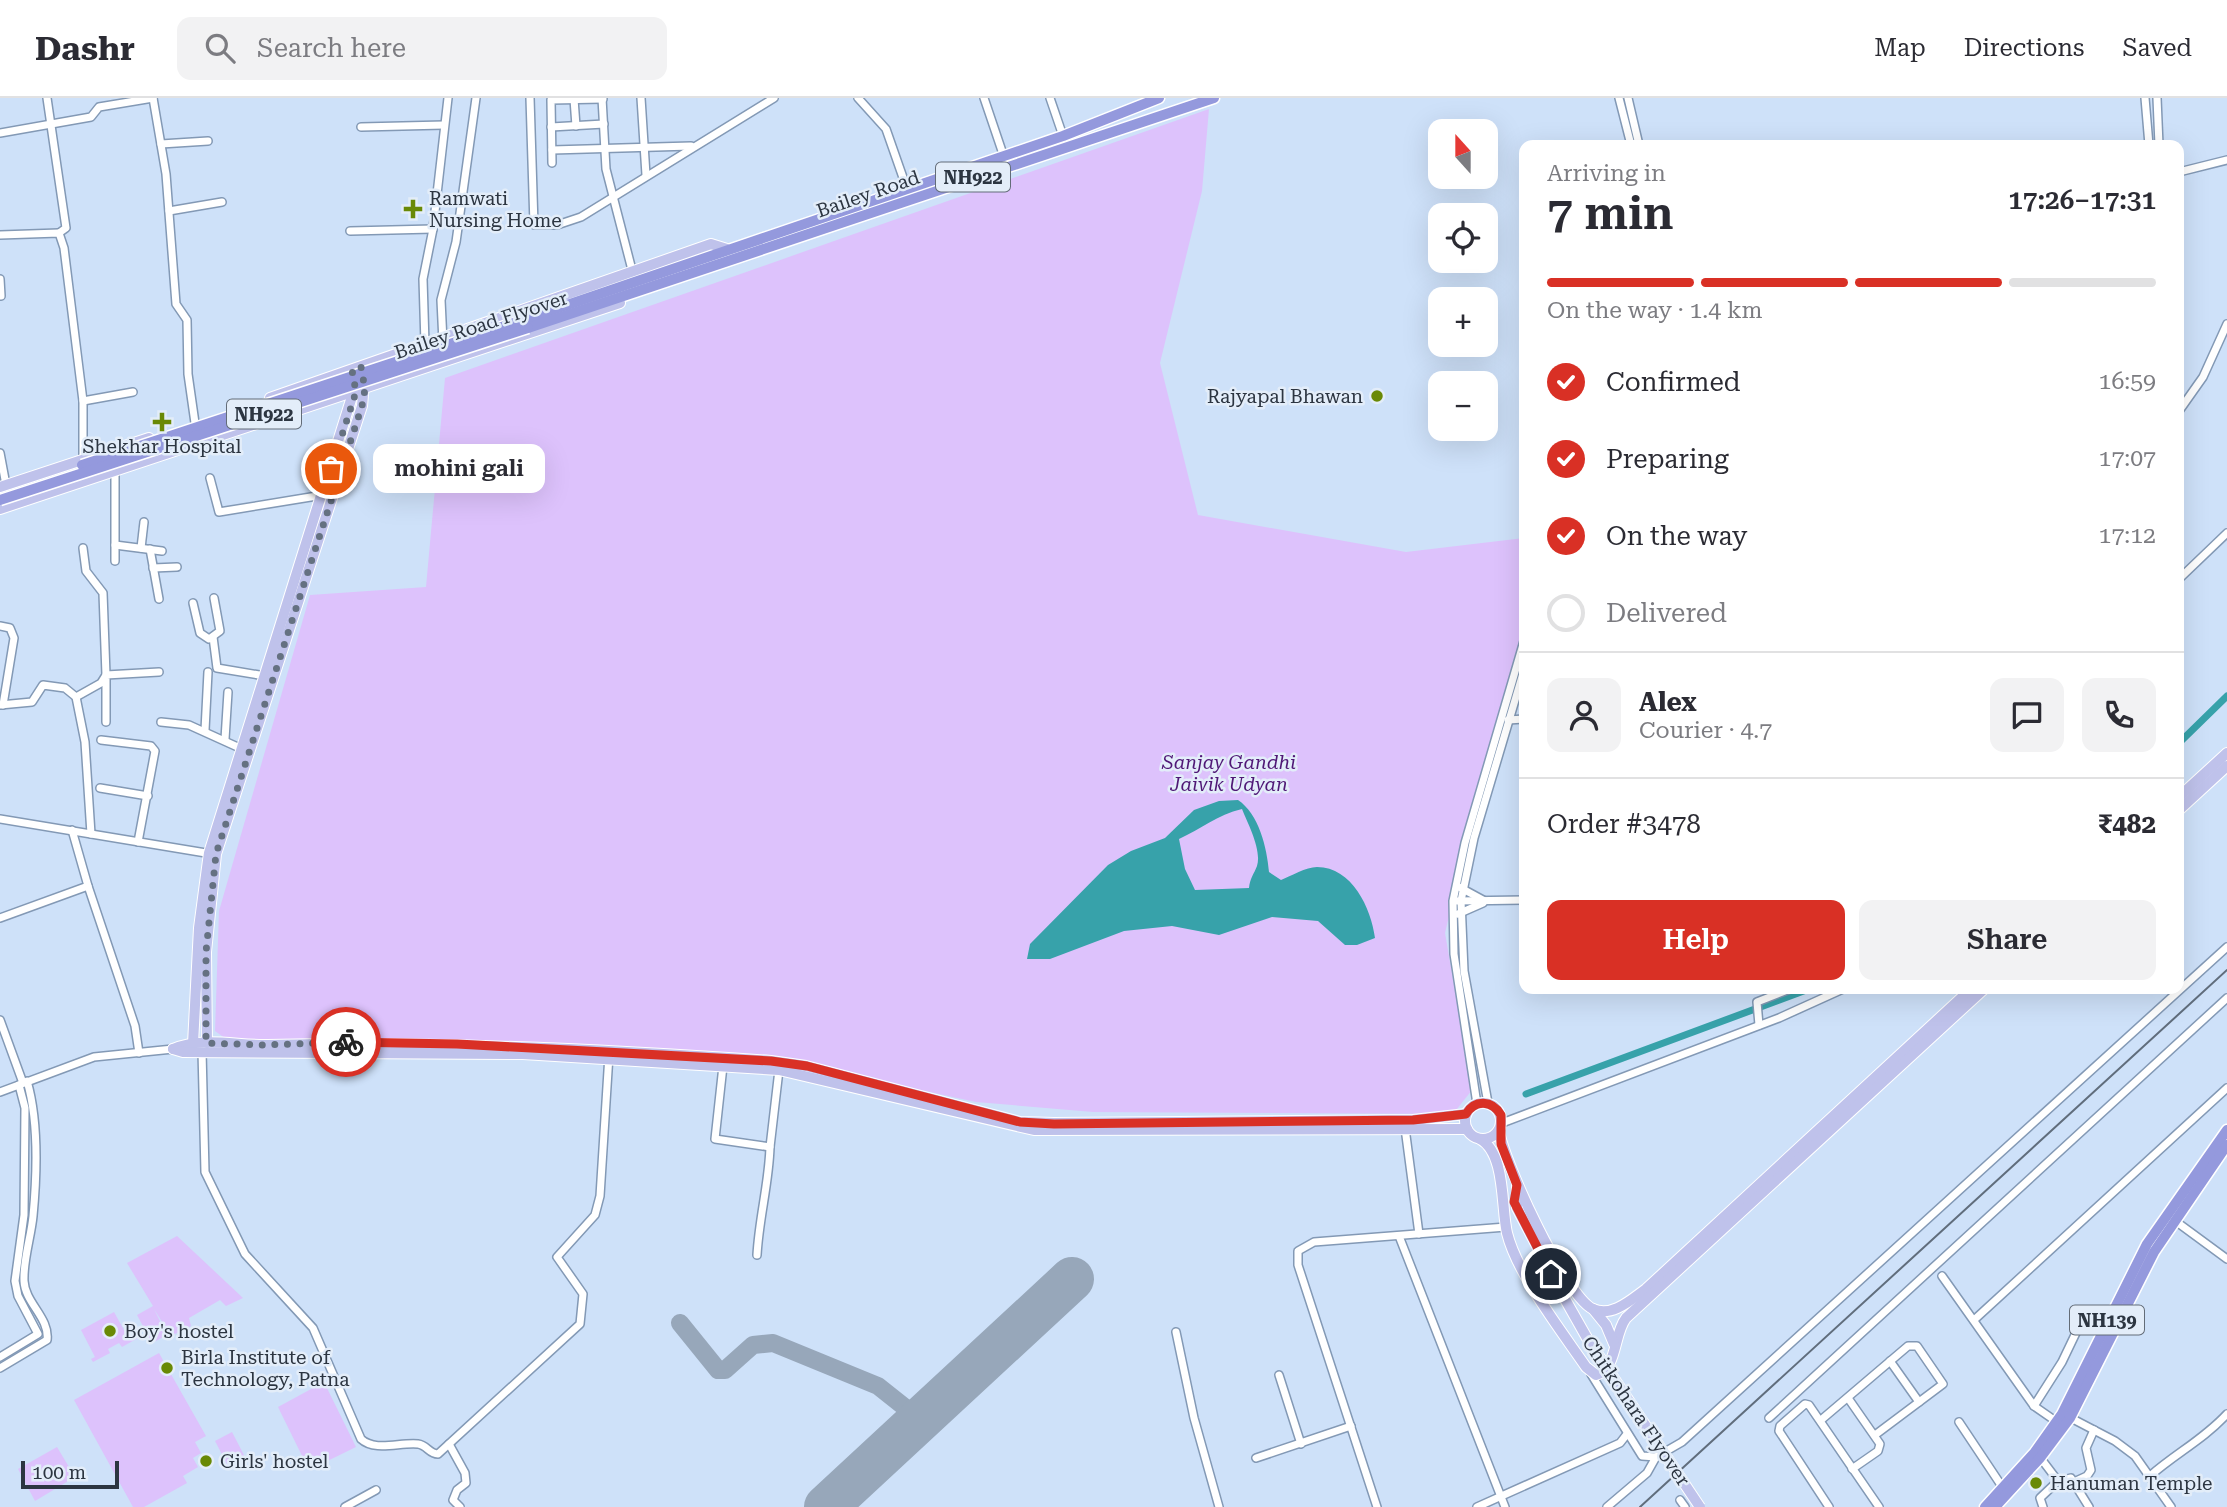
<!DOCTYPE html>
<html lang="en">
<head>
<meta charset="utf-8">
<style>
	body { margin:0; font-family:"Roboto Serif",serif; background:#f2f2f3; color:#2b2b33; height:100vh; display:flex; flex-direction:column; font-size:26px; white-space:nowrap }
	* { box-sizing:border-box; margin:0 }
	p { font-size:23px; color:#7c7c81 }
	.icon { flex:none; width:38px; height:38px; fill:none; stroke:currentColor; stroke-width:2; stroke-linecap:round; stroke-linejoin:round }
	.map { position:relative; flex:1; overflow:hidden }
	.details { position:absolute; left:1519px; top:42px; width:665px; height:854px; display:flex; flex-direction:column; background:#fff; border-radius:14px; box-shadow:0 7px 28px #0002 }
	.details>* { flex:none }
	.needle { width:46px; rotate:339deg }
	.controls { position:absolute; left:1428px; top:21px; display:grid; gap:14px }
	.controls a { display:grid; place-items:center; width:70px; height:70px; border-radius:14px; background:#fff; box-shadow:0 7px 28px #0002; font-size:35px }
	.scale { position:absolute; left:21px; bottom:18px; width:98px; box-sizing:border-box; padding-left:7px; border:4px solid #2c3541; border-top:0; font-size:19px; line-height:24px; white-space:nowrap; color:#2c3541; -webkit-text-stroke:5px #e3edf9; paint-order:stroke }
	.pin { position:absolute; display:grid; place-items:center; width:60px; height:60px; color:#fff; margin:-30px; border:4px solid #fff; border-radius:50%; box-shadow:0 2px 7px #0007 }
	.courier { position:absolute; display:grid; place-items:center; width:70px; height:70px; margin:-35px; border:5px solid #d93025; border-radius:50%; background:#fff; color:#222; box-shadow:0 2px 9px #0007 }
	.bubble { position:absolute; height:49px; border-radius:14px; background:#fff; box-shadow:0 7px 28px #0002; font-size:23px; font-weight:600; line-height:49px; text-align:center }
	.overview em { font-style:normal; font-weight:600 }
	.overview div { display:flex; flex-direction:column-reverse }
	.overview { display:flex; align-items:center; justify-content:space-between; height:119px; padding:0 28px }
	h1 { font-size:46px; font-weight:600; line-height:52px }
	.bar { display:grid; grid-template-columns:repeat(4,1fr); gap:10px 7px; align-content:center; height:84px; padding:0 28px }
	.bar i { height:9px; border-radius:5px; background:#e1e1e2 }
	.bar .on { background:#d93025 }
	.bar p { grid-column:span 4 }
	.line { display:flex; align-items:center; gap:18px; padding:0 28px; border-top:2px solid #e1e1e2 }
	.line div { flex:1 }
	.round { display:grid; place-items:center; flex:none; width:74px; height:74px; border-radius:14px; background:#f2f2f3 }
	ol { padding:0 28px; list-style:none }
	li { display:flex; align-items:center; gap:21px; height:77px }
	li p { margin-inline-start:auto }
	li .icon { padding:7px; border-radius:50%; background:#d93025; color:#fff; stroke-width:4 }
	li:last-child { color:#7c7c81 }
	li i { width:38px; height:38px; border:4px solid #e1e1e2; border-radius:50% }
	.primary-button { display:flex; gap:14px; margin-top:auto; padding:14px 28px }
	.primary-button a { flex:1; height:80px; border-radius:14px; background:#d93025; color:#fff; font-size:28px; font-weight:600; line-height:80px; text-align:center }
	.primary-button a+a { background:#f2f2f3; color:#2b2b33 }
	header { display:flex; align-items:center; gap:42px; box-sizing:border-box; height:98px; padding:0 35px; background:#fff; border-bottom:2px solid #e1e1e2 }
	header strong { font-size:33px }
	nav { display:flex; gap:38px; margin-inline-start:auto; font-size:24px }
	.search { width:490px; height:63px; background:#f2f2f3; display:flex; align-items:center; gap:18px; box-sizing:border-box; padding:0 24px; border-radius:14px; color:#7c7c81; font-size:26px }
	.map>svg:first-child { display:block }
	.green { fill:#ddc2fc }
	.water { fill:#37a2aa; fill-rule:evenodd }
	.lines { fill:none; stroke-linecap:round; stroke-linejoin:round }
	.canal { stroke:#37a2aa; stroke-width:7 }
	.taxiway { stroke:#97a7ba; stroke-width:18 }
	.runway { stroke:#97a7ba; stroke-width:44 }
	.minor-casing { stroke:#8399b5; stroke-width:10 }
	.major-casing { stroke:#fff; stroke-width:12 }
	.highway-casing { stroke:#fff; stroke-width:13 }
	.minor { stroke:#fff; stroke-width:7 }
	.major { stroke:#bfc2eb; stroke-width:10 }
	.highway { stroke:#9499dd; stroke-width:10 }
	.rail { stroke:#606d7c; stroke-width:2 }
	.major-bridge-casing { stroke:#fff; stroke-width:12; stroke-linecap:butt }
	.highway-bridge-casing { stroke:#fff; stroke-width:13; stroke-linecap:butt }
	.major-bridge { stroke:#bfc2eb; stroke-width:10 }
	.highway-bridge { stroke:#9499dd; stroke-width:10 }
	.done { stroke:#657181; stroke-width:7; stroke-dasharray:0 12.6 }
	.route { stroke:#d93025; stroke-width:9 }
	.poi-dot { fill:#698905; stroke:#e3edf9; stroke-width:2.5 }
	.labels { text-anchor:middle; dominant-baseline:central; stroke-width:5; stroke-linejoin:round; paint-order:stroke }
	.shield { fill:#e3edf9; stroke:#636c78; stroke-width:2 }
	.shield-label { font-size:18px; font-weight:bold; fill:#2c3541 }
	.street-label { font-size:19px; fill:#2c3541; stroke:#e3edf9 }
	.poi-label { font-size:19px; fill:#2c3541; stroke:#e3edf9; text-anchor:start }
	.park-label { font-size:19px; font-style:italic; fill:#4f1876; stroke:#e3edf9 }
</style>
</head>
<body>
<header>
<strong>Dashr</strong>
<div class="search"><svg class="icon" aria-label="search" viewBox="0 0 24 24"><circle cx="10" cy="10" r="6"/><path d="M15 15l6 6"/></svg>Search here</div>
<nav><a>Map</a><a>Directions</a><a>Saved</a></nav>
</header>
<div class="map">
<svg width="2227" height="1409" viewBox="0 0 2227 1409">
	<rect width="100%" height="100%" fill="#cee1f9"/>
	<!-- green -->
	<g class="green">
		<path d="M1209,11L1202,93L1160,265L1198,417L1406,454L1524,440V534L1478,696L1445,835L1472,992L1453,1016L1093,1014L976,1004L759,957L229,943L215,933L219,813L310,497L426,489L445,280Z"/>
		<path d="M177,1138L243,1200L226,1208L220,1202L189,1220L191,1228L171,1238L154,1211L167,1237L152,1245L137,1217L153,1208L127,1165Z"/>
		<path d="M114,1214L129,1241L136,1237L138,1240L122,1249L119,1245L108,1251L110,1255L93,1264L91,1261L95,1259L81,1232Z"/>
		<path d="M159,1255L206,1338L195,1344L201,1355L193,1360L198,1369L183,1378L187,1385L144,1409H133L74,1302Z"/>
		<path d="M324,1284L356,1349L309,1372L278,1309Z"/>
		<path d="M232,1334L245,1359L228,1368L215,1343Z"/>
		<path d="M57,1349L75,1379L35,1403L18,1371Z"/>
	</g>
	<!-- water -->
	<path class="water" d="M1238,702C1259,716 1267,750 1269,774L1281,782C1291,778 1306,769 1317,769C1352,769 1371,810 1375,840L1357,847H1345L1318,823L1272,819L1219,837L1172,828L1124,833L1050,861H1027L1030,846L1108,767L1131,753L1165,740L1194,712L1219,703ZM1242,711C1248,726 1262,752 1257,768C1254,776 1250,780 1249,790L1195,792L1185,771L1179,741C1201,731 1217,717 1242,711Z"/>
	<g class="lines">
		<!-- canal -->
		<g class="canal">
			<path d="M2179,645L2227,598"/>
			<path d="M1526,996L1809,891"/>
		</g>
		<!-- taxiway -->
		<path class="taxiway" d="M680,1225L718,1272H725L753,1247L773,1245L878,1288L912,1315L913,1330"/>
		<!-- runway -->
		<path class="runway" d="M826,1409L1072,1181"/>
		<defs>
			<g id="minor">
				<path d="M47,0L66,130L59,135"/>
				<path d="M153,0L166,76L176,206L187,222L188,276L195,325"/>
				<path d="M530,0L534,127H557L581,119L774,0"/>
				<path d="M602,0L606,71L632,172"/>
				<path d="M641,0L646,77"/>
				<path d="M858,0L886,31L907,91"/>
				<path d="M984,0L1004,59"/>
				<path d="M1050,0L1063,38"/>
				<path d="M1619,0L1631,47"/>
				<path d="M1628,0L1639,47"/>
				<path d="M2145,0L2149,47"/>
				<path d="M2157,0L2159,47"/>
				<path d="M574,1L576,28"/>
				<path d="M361,29L444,27"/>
				<path d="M551,29L604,26"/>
				<path d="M0,35L91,19L99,9L153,0"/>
				<path d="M161,46L208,43"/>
				<path d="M552,52L691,48"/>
				<path d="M552,65L551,2L603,1"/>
				<path d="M2179,74L2227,62"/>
				<path d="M169,113L222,104"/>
				<path d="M350,133L433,131"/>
				<path d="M0,137L59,135L64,150L83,303V360"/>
				<path d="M0,181L1,198"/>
				<path d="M443,244L441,202L456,144L476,0"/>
				<path d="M425,246L423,181L433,131L448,0"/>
				<path d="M83,303L133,294"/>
				<path d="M2179,313L2203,279L2227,226"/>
				<path d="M0,355L6,387"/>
				<path d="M115,372V463"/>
				<path d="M210,380L219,414L323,397"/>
				<path d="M115,447L162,453"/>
				<path d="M141,450L144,424"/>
				<path d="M150,451L159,501"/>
				<path d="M153,470L177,469"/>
				<path d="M2179,481L2227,435"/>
				<path d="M193,505L200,535L209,541L220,533L214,500"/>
				<path d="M0,528L10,530L14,540L3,607"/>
				<path d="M213,539L217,570L265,578"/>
				<path d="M76,599L101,585L106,577L103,495L86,473L83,450"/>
				<path d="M0,607L32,604L43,587L65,590L76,599L85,644L91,736"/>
				<path d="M1508,622L1524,621"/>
				<path d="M106,624V577L159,574"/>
				<path d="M161,624L189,627L242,651"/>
				<path d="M205,632L208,574"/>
				<path d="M225,641L228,594"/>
				<path d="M101,642L151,648L155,653L138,744"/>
				<path d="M100,690L148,698"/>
				<path d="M0,721L212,756"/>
				<path d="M88,788L135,928L139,955"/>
				<path d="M1459,789L1483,802"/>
				<path d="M1457,803L1524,802"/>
				<path d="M1458,816L1483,805"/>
				<path d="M0,820L88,788L72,732"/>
				<path d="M0,922L23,985"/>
				<path d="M1759,927L1757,904L1790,891"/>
				<path d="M202,953L205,1074L245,1156L313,1230L361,1341C375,1354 400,1344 418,1346C427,1347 429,1356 438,1356L580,1226L583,1196L557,1159L595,1117L600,1098L609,957"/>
				<path d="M723,968L715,1041L770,1049L779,972"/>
				<path d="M0,994L94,959L173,951"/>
				<path d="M1488,1005L1464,873L1461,803L1474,740L1524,572"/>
				<path d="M1477,1006L1454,856L1453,803L1465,745L1524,543"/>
				<path d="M1502,1025L1779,920L1843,891"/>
				<path d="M1405,1030L1419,1136"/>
				<path d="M2174,1122L2227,1161"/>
				<path d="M1399,1138L1505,1409"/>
				<path d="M757,1157C759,1120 769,1085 770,1049"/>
				<path d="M1942,1178L2034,1308L2057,1324"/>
				<path d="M1974,1222L2227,990"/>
				<path d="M1176,1234L1194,1320L1219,1409"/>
				<path d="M0,1259L38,1236L18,1198L15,1183L24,1117L25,1010L19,987"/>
				<path d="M1890,1263L1919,1304"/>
				<path d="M0,1270L47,1242C50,1220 25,1205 24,1183C23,1162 31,1139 33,1118C37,1076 39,1024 27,983"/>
				<path d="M1591,1276L1642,1358L1656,1359L1682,1344L2227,849"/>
				<path d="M1279,1277L1301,1346"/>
				<path d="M1848,1300L1880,1346L1878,1353L1852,1371"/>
				<path d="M2034,1308L2062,1264L2085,1216"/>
				<path d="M2069,1319L2115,1343L2135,1358L2171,1409"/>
				<path d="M1769,1320L2227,900"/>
				<path d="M1821,1322L1908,1248H1917L1943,1286L1875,1337"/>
				<path d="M1959,1324L2003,1390"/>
				<path d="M449,1346L465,1375L466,1385L457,1392L453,1402L460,1409"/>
				<path d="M2039,1358L2058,1383L2040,1400L2043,1409"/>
				<path d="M1256,1360L1351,1328"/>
				<path d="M2150,1378C2176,1355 2203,1342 2227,1316"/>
				<path d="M2058,1383L2071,1380L2089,1409"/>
				<path d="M2074,1384L2087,1378L2091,1372L2086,1350L2094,1332"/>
				<path d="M1680,1402L1685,1409"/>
				<path d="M345,1409L376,1392"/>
				<path d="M1377,1409L1298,1167V1153L1314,1144L1506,1129"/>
				<path d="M1477,1409L1620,1345L1627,1336"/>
				<path d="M1607,1409L1647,1375L1656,1359"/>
				<path d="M1829,1409L1779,1333L1780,1328L1805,1306L1809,1307L1879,1409"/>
			</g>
			<g id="major">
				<path d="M270,300L711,146L727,151"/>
				<path d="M0,389L149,340"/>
				<path d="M0,411L620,205"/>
				<path d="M2179,699L2227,655"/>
				<path d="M2179,712L2227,668"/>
				<path d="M207,945L206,854L216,756L362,308L364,286"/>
				<path d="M193,946L199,830L209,755L355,289"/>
				<path d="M173,951C202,938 238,948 268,947C436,943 603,951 771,963L806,968L1020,1024L1054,1025L1413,1022L1466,1016"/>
				<path d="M173,951L183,954L523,956L779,972L1034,1032L1467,1031"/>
				<circle cx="1483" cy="1023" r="18"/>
				<path d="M1499,1033C1504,1064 1566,1199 1593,1211C1612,1220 1632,1201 1646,1191L1971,891"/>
				<path d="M1480,1041C1506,1055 1501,1110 1507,1135C1517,1176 1562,1234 1586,1269L1596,1277C1618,1270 1613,1237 1626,1220L1984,891"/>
				<path d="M1517,1087V1110L1561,1194"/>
				<path d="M1593,1211L1606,1227L1614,1246"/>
			</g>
			<g id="highway">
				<path d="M526,221L1063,38L1159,0"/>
				<path d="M528,230L1214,0"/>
				<path d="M1985,1409L2035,1354L2062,1316L2147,1146L2227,1032"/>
				<path d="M1995,1409L2040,1360L2070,1320L2154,1154L2227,1047"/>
			</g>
		</defs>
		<!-- minor casing -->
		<use href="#minor" class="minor-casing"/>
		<!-- major casing -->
		<use href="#major" class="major-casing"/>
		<!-- highway casing -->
		<use href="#highway" class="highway-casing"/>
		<!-- minor -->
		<use href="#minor" class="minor"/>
		<!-- major -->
		<use href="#major" class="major"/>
		<!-- highway -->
		<use href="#highway" class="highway"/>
		<!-- rail -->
		<path class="rail" d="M1640,1409L2227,872"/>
		<defs>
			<path id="major-bridge" d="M1561,1194L1587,1240L1700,1409"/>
			<g id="highway-bridge">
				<path d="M82,367L526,221"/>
				<path d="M0,402L528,230"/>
			</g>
		</defs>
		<!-- major-bridge casing -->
		<use href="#major-bridge" class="major-bridge-casing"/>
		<!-- highway-bridge casing -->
		<use href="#highway-bridge" class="highway-bridge-casing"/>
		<!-- major-bridge -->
		<use href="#major-bridge" class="major-bridge"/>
		<!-- highway-bridge -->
		<use href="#highway-bridge" class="highway-bridge"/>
	</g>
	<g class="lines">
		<!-- done -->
		<path class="done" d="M331,371L356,294L352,272L361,269L365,291L362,308L216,756L206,854V945L264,947L346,944"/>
		<!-- route -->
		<path class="route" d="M346,944L457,946L771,963L807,968L1020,1024L1054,1026L1413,1022L1466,1016C1475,1001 1492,1002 1501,1017V1046L1517,1087L1514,1104L1551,1176"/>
	</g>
	<!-- markers -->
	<g class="poi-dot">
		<path d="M409.5 100.5h7v7h7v7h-7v7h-7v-7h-7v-7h7z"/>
		<circle cx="1377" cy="298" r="7"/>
		<path d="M158.5 313.5h7v7h7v7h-7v7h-7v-7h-7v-7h7z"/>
		<circle cx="110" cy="1233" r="7"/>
		<circle cx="167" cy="1270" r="7"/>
		<circle cx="206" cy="1363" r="7"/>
		<circle cx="2036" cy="1385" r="7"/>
	</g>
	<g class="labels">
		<!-- shield labels -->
		<g class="shield">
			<rect x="936" y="64.5" width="74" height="29" rx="5"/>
			<rect x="227" y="301.5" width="74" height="29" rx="5"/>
			<rect x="2070" y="1207.5" width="74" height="29" rx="5"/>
		</g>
		<g class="shield-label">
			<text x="973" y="79">NH922</text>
			<text x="264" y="316">NH922</text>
			<text x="2107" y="1222">NH139</text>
		</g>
		<!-- street labels -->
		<g class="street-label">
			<text transform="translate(868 96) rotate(-19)">Bailey Road</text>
			<text transform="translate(481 227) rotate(-18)">Bailey Road Flyover</text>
			<text transform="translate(1636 1313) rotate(56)">Chitkohara Flyover</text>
		</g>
		<!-- poi labels -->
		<g class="poi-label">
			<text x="429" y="100">Ramwati<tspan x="429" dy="22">Nursing Home</tspan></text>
			<text x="1363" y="298" text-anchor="end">Rajyapal Bhawan</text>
			<text x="162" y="348" text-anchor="middle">Shekhar Hospital</text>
			<text x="124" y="1233">Boy's hostel</text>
			<text x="181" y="1259">Birla Institute of<tspan x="181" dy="22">Technology, Patna</tspan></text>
			<text x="220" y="1363">Girls' hostel</text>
			<text x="2050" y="1385">Hanuman Temple</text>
		</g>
		<!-- park labels -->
		<g class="park-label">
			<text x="1229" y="664">Sanjay Gandhi<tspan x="1229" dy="22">Jaivik Udyan</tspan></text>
		</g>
	</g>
</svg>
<div class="controls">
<a><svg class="needle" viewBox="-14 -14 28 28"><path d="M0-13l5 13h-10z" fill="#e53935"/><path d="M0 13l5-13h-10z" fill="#7c7c81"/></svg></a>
<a><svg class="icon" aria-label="locate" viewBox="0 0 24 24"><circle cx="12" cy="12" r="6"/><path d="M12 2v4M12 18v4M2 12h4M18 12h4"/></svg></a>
<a>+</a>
<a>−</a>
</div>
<div class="scale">100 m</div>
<div class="pin" style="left:331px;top:371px;background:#ea580c"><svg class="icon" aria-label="bag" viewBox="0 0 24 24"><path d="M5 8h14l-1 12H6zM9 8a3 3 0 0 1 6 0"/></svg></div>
<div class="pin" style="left:1551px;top:1176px;background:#1f2937"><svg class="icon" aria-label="home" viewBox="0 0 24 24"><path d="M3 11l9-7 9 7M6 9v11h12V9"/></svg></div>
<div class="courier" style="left:346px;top:944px"><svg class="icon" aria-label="bike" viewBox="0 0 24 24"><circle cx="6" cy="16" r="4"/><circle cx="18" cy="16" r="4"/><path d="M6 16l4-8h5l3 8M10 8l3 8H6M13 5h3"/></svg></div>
<div class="bubble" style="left:373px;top:346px;width:172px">mohini gali</div>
<section class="details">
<div class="overview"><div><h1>7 min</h1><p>Arriving in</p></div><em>17:26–17:31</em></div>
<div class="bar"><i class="on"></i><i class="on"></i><i class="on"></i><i></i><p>On the way · 1.4 km</p></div>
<ol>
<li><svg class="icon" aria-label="check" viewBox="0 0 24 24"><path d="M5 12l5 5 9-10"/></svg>Confirmed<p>16:59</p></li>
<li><svg class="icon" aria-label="check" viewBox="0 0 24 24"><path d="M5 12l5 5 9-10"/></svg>Preparing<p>17:07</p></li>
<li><svg class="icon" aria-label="check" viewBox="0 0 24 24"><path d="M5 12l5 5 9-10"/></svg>On the way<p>17:12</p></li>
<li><i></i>Delivered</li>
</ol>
<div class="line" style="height:126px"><a class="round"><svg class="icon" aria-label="person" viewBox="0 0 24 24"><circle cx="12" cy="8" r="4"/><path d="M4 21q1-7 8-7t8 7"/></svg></a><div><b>Alex</b><p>Courier · 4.7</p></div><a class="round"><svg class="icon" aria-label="chat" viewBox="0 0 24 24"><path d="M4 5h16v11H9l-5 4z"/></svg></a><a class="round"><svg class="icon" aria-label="phone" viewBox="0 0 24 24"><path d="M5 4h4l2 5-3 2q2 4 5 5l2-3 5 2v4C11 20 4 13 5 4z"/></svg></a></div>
<div class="line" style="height:91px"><div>Order #3478</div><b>₹482</b></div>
<div class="primary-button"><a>Help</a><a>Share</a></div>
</section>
</div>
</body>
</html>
